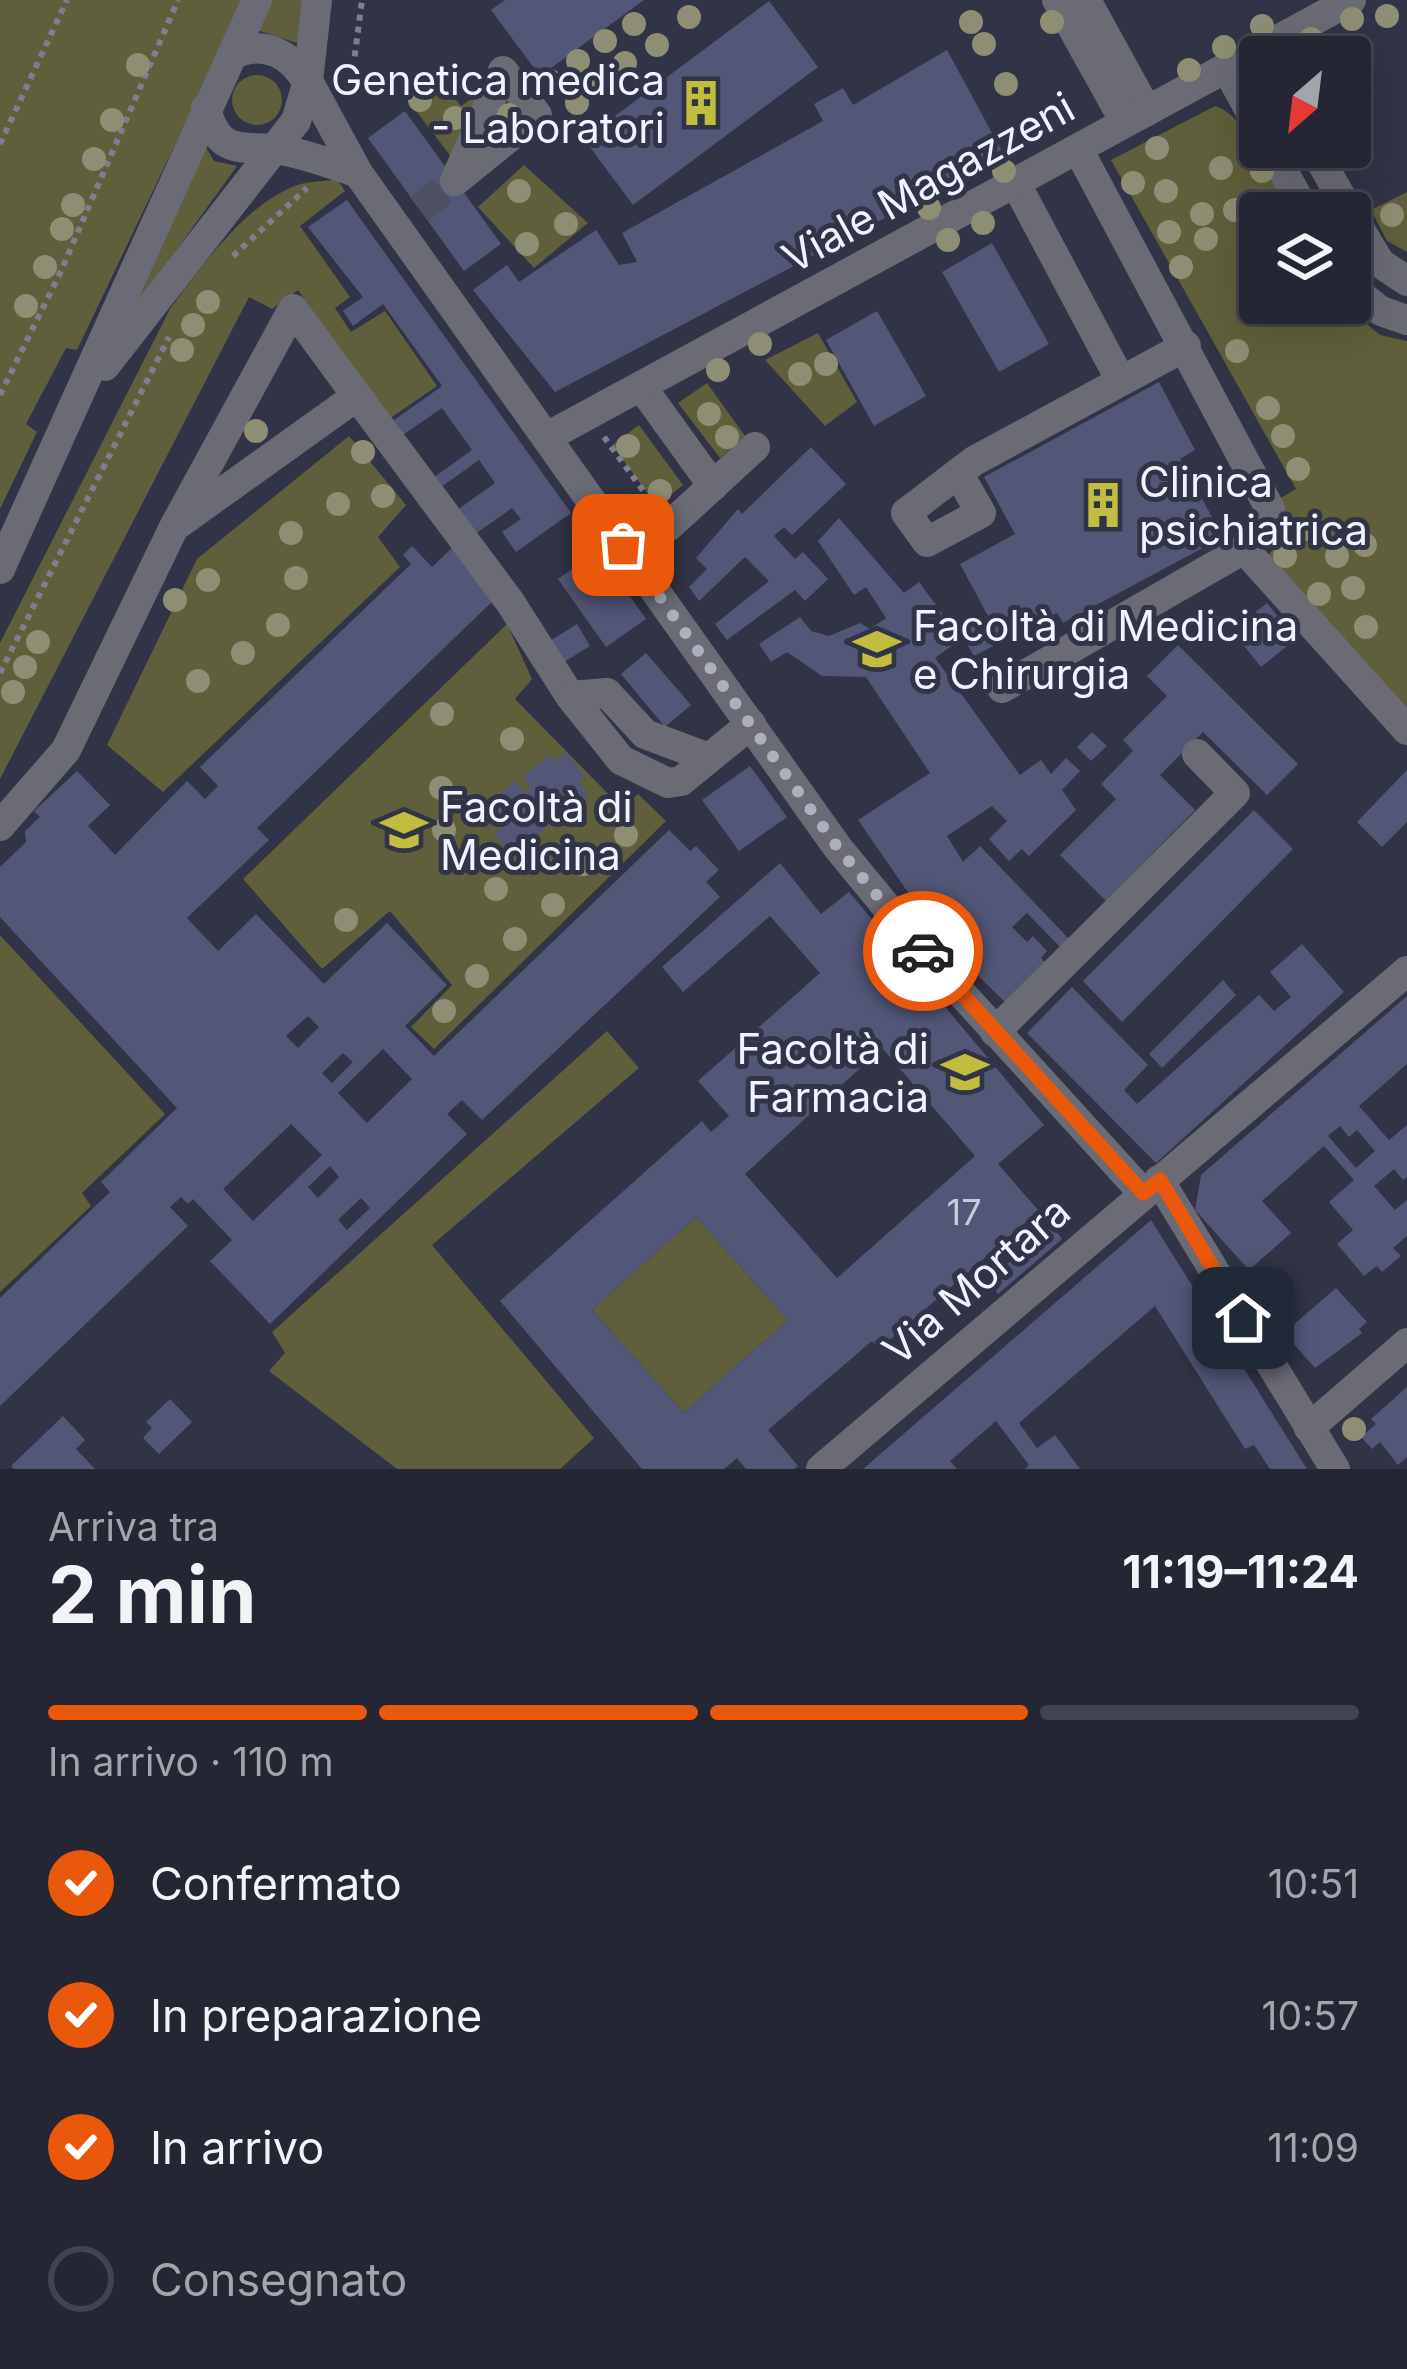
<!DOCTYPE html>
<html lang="it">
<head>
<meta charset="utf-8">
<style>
	body { margin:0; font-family:Inter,sans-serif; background:#313240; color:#f1f3f6; height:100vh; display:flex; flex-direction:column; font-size:45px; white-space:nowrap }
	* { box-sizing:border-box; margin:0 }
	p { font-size:39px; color:#a3a5ac }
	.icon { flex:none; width:66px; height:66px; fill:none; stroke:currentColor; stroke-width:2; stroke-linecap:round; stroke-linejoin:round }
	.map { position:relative; height:1469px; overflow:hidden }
	.side { display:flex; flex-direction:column; background:#252634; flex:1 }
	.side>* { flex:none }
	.needle { width:78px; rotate:208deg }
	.buttons { position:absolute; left:1239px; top:36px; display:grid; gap:24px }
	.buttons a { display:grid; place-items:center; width:132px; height:132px; border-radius:12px; background:#252634; box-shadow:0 12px 48px #0002,0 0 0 3px #42434f; font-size:60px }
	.pin { position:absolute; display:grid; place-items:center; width:102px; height:102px; color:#fff; margin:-51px; border-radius:24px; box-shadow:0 6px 18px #0006 }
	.courier { position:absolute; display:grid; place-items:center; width:120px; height:120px; margin:-60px; border:9px solid #ea580c; border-radius:50%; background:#fff; color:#222; box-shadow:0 3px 15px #0007 }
	.summary em { font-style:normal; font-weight:700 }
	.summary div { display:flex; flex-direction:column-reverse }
	.summary { display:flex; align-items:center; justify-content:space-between; height:204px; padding:0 48px }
	h1 { font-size:78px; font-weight:700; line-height:90px }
	.bar { display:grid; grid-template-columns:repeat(4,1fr); gap:18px 12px; align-content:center; height:144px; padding:0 48px }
	.bar i { height:15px; border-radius:9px; background:#42434f }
	.bar .selected { background:#ea580c }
	.bar p { grid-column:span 4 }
	ol { padding:0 48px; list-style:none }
	li { display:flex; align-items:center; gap:36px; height:132px }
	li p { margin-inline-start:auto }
	li .icon { padding:12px; border-radius:50%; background:#ea580c; color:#fff; stroke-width:4 }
	li:last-child { color:#a3a5ac }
	li i { width:66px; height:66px; border:6px solid #42434f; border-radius:50% }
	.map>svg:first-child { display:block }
	.green { fill:#5f5f3b }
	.building { fill:#525778; fill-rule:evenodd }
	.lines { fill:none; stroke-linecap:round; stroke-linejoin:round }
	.minor-tunnel { stroke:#4e5062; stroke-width:30; stroke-dasharray:30 15; stroke-linecap:butt }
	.path { stroke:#7d7f90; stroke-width:6; stroke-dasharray:6 6; stroke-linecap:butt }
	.minor { stroke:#6a6b75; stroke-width:30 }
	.tree { fill:#8d8e73 }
	.done { stroke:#adafbe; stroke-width:12; stroke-dasharray:0 21.6 }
	.route { stroke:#ea580c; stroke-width:15 }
	.labels { text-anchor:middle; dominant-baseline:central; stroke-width:10; stroke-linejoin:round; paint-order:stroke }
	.number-label { font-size:36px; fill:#c8cbdd }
	.poi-label { font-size:42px; fill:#f0f2ff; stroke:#313346; text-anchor:start }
	.street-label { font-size:42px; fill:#f0f2ff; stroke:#313346 }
</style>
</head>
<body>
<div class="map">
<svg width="1407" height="1469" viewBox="0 0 1407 1469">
	<rect width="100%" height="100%" fill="#313346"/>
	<!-- green -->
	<g class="green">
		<path d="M0,0H244L77,350L66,348L26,424L37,432L0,509Z"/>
		<path d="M271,0H305L297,43L257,30Z"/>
		<path d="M437,75L461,106L478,94L452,158L407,99Z"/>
		<circle cx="257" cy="100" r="25"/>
		<path d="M1215,106C1250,117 1271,183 1288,213H1260V303H1341L1380,335L1407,341V716L1265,559L1290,529L1279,499L1296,489L1111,160Z"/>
		<path d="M204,144L214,161L237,166L123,324Z"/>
		<path d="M524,165L588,223L534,268L478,207Z"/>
		<path d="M337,179L345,191L300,226L350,297L335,308L351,332L385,311L437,386L389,419L298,290L272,309L249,297L0,779V643L170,309C201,267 241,210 290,188C303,181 322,182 337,179Z"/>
		<path d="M1407,192V252L1387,241L1371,210Z"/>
		<path d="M818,333L857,402L825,426L765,360Z"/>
		<path d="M707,383L745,436L720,458L678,403Z"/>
		<path d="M639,425L683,485L657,506L612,445Z"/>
		<path d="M349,436L406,505L378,537L400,567L163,792L107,745L197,559Z"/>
		<path d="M507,624L532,679L515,699L622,808L638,794L666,821L434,1049L411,1027L452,985L390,911L322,969L243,879Z"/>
		<path d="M0,935L165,1114L82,1193L91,1206L0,1292Z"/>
		<path d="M607,1031L639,1068L432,1245L594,1438L560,1469H397L269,1371L285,1353L272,1332Z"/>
		<path d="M696,1217L788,1320L684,1413L592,1310Z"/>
	</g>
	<!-- building -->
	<g class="building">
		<path d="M505,0H644L540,76L491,10Z"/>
		<path d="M769,1L818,67L633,205L584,139Z"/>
		<path d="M947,50L1004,155L555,392L473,290L507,265L519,282L596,230L619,265L637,262L622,233L823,121L814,104L843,88L853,105Z"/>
		<path d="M405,111L501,244L464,271L368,138Z"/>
		<path d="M347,200L571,513L516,552L502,532L521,519L512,508L471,537L453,513L495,483L479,460L437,490L430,480L472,450L442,408L400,437L390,423L442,386L383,304L353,326L343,311L363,297L308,227Z"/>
		<path d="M992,243L1049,344L999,372L942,272Z"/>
		<path d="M877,311L926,396L874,426L826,340Z"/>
		<path d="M1159,382L1195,450L1180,459L1223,537L1063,623L1057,613L974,656L959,631L988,616L960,564L1015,534L984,477Z"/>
		<path d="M811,447L846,484L792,535L784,527L774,536L795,559L803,552L828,579L805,601L795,590L727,640L715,624L769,581L745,557L699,601L689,587L707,569L696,558L738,509L742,514Z"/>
		<path d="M839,518L904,593L919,582L961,639L935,658L1020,775L1041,760L1051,774L1066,758L1080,771L1062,790L1076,810L1029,856L1022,849L1009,861L989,839L1007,821L992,806L947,836L963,862L980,846L1069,939L1060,947L1027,913L1012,927L1027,942L1033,936L1047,951L1041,958L1046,963L1005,1002L941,940L858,820L930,773L866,677L822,676L787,652L771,662L759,644L800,617L811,631L829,636L860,623L870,629L886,618L866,587L854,595L818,541Z"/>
		<path d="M412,546L432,567L454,546L496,598L257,828L269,840L187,918L218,951L256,914L324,984L387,923L447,985L405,1026L434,1056L669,830L690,851L696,846L719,870L706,882L720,897L482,1120L462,1100L447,1114L467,1134L270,1324L210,1261L232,1240L193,1199L188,1204L181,1197L170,1207L188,1226L0,1406V1298L110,1192L101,1182L177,1108L0,917V867L26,842L25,831L40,817L34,811L77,771L110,805L88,826L115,855L187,781L205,799L218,786L200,767L411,564L403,555ZM308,1016L319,1027L298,1048L286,1036ZM383,1049L412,1079L367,1123L338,1093ZM343,1053L353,1062L332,1083L322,1073ZM291,1124L322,1155L253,1221L223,1189ZM330,1166L339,1177L318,1198L308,1187ZM361,1198L370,1208L347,1230L338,1220Z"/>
		<path d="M598,551L646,619L606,647L558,579Z"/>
		<path d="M1267,603L1296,639L1261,667L1232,631Z"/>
		<path d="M577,624L590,646L556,667L542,646Z"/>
		<path d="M1178,645L1298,764L1267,795L1203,732L1160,775L1195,810L1106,901L1060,855L1116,799L1101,784L1133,751L1123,740L1167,696L1147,676Z"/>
		<path d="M646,653L691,705L665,727L621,674Z"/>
		<path d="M1092,732L1107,746L1091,761L1077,747Z"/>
		<path d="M566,752L585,777L578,781L589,795L511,855L495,834L513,819L507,812L489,826L478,812L516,781L525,792L531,788L523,777L550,755L555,761Z"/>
		<path d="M750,766L787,817L739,851L702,800Z"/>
		<path d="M1407,770V822L1382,847L1357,822Z"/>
		<path d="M1254,810L1293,849L1122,1022L1083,981Z"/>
		<path d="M780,863L821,914L849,892L1044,1125L998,1164L1039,1211L879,1349L872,1341L768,1430L798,1466L794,1469H746L737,1458L724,1469H642L500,1301L702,1121L711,1132L729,1116L698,1081L820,973L770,916L683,992L662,967ZM882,1048L975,1156L837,1278L745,1174ZM696,1217L788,1320L684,1413L592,1310Z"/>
		<path d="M1302,944L1344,992L1156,1163L1027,1033L1072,987L1148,1065L1124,1090L1137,1104L1259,995L1274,1011L1291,997L1270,972Z"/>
		<path d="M1223,980L1236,995L1162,1068L1149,1054Z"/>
		<path d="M1407,996V1064L1359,1106L1389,1140L1407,1125V1177L1403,1180L1394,1169L1374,1186L1395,1210L1407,1200V1236L1393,1248L1401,1256L1382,1272L1377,1266L1364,1276L1337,1244L1353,1230L1329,1202L1354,1180L1324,1146L1262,1201L1291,1233L1249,1270L1195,1210L1201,1175ZM1340,1126L1349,1137L1357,1130L1375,1151L1356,1168L1328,1136Z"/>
		<path d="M1151,1220L1307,1469H1270L1254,1445L1245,1449L1155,1306L1019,1423L1037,1448L1055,1435L1080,1469H1025L1029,1465L996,1421L950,1461L957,1469H863Z"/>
		<path d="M1052,1226L1062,1239L998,1294L991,1285L999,1279L995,1274Z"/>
		<path d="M1336,1288L1367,1322L1359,1329L1362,1333L1315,1368L1284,1333Z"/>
		<path d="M1407,1387V1457L1398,1465L1380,1442L1372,1449L1361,1437L1376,1424L1371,1419Z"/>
		<path d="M170,1399L192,1422L159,1454L143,1438L152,1428L146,1422Z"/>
		<path d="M63,1416L85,1440L76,1449L95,1469H14L11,1466Z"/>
	</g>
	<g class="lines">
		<!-- minor-tunnel -->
		<path class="minor-tunnel" d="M419,209L455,181"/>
		<!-- path -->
		<g class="path">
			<path d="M350,92L362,0"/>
			<path d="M0,144L67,0"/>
			<path d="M233,256L307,188"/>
			<path d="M0,395L61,271L178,0"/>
			<path d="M604,437L653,504"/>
			<path d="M0,673L169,337"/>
		</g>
		<!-- minor -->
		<g class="minor">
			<path d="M1057,0L1125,122"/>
			<path d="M1086,0L1147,111"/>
			<path d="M232,55C264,39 292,54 308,84"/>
			<path d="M1226,67L1260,129"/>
			<path d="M503,71L537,115L455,181Z"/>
			<path d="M308,81L358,173L838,848L923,951L1143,1193"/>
			<path d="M206,108C220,163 249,142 286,151C311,156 335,165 358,173"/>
			<path d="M1270,147L1306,213"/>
			<path d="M1313,147L1350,213"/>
			<path d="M1015,182L1121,381"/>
			<path d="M1350,213L1380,263L1407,281"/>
			<path d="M1350,287L1381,311L1407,320"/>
			<path d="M105,366L296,121L308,81L317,0"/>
			<path d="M641,386L713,486"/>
			<path d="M357,396L510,602L570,696"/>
			<path d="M547,437L1351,0"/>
			<path d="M958,473L981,513L927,542L906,513L974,461L1186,346"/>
			<path d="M669,526L755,447"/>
			<path d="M1244,549L1407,730"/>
			<path d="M0,569L257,0"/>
			<path d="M1002,688L1244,549L1267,527L1270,509L1078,149"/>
			<path d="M709,758L645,734L607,693L570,696L621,760L668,783L681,781L751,724"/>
			<path d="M0,826L66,750L174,527L293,309L357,396L174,527"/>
			<path d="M995,1032L1235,793L1197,754"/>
			<path d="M1159,1180L1335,1469"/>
			<path d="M1309,1428L1407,1343"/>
			<path d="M821,1469L1407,971"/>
		</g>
	</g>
	<!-- trees -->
	<g class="tree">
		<circle cx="1387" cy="16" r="12"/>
		<circle cx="689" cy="17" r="12"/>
		<circle cx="1352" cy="19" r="12"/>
		<circle cx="971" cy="22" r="12"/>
		<circle cx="1052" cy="22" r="12"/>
		<circle cx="634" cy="24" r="12"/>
		<circle cx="1262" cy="26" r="12"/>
		<circle cx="1311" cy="39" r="12"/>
		<circle cx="605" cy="41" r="12"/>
		<circle cx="984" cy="44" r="12"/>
		<circle cx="657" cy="45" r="12"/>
		<circle cx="1224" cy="47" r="12"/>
		<circle cx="578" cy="61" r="12"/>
		<circle cx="625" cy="63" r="12"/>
		<circle cx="138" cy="65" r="12"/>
		<circle cx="1189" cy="70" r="12"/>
		<circle cx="550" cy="81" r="12"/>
		<circle cx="1006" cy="84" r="12"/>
		<circle cx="598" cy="87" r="12"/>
		<circle cx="420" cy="100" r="12"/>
		<circle cx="577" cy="103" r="12"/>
		<circle cx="509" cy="115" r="12"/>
		<circle cx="455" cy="118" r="12"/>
		<circle cx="112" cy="120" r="12"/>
		<circle cx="1033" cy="129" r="12"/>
		<circle cx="1157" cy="148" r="12"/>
		<circle cx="94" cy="159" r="12"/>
		<circle cx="1221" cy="168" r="12"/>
		<circle cx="1004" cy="171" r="12"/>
		<circle cx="1262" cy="171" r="12"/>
		<circle cx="1133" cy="183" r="12"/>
		<circle cx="519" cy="191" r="12"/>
		<circle cx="1166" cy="191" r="12"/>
		<circle cx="73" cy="205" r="12"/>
		<circle cx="929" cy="208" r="12"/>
		<circle cx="1235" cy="210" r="12"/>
		<circle cx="1202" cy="214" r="12"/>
		<circle cx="1392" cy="215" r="12"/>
		<circle cx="983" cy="223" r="12"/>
		<circle cx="566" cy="224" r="12"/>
		<circle cx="62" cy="229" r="12"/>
		<circle cx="1169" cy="232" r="12"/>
		<circle cx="1206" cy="239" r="12"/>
		<circle cx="948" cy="240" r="12"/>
		<circle cx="527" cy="244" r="12"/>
		<circle cx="45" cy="267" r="12"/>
		<circle cx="1181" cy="267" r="12"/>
		<circle cx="208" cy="302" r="12"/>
		<circle cx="26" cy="306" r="12"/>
		<circle cx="193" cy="325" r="12"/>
		<circle cx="760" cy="344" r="12"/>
		<circle cx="182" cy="350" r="12"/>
		<circle cx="1237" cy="351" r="12"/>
		<circle cx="826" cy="364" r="12"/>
		<circle cx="718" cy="370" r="12"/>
		<circle cx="800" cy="374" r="12"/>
		<circle cx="1268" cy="408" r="12"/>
		<circle cx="709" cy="414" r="12"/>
		<circle cx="256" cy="431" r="12"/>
		<circle cx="1283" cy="436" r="12"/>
		<circle cx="727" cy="437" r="12"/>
		<circle cx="628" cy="446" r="12"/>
		<circle cx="363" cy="452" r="12"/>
		<circle cx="1298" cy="469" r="12"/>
		<circle cx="660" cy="491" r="12"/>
		<circle cx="383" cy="496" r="12"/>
		<circle cx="338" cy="504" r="12"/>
		<circle cx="1305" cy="529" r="12"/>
		<circle cx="291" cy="533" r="12"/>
		<circle cx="1365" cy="545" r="12"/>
		<circle cx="1285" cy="556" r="12"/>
		<circle cx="1337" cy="556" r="12"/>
		<circle cx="296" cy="578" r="12"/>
		<circle cx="208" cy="580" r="12"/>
		<circle cx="1353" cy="588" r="12"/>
		<circle cx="1319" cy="594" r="12"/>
		<circle cx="175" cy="600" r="12"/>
		<circle cx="278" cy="625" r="12"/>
		<circle cx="1366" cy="627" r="12"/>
		<circle cx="38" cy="642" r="12"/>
		<circle cx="243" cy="653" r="12"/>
		<circle cx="25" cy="667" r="12"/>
		<circle cx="198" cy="681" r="12"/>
		<circle cx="13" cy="692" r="12"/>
		<circle cx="442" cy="714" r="12"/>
		<circle cx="512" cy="739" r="12"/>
		<circle cx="441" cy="788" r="12"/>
		<circle cx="444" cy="830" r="12"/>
		<circle cx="626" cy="835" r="12"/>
		<circle cx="583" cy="864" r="12"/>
		<circle cx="496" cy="889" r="12"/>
		<circle cx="553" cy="905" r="12"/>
		<circle cx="346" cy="920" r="12"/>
		<circle cx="515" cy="939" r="12"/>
		<circle cx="477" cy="976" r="12"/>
		<circle cx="444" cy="1011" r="12"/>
		<circle cx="1354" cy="1429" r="12"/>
	</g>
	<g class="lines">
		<!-- done -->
		<path class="done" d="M623,545L838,848L923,951"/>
		<!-- route -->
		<path class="route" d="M923,951L1143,1193L1160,1180L1243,1318"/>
	</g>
	<!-- icons -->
	<defs>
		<symbol id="building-bare" viewBox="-9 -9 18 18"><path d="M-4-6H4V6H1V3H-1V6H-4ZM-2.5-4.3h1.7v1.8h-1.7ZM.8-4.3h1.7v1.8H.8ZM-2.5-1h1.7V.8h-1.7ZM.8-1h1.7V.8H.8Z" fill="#c2bd3f" stroke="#313346" stroke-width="2.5" paint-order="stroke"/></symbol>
		<symbol id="university-bare" viewBox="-9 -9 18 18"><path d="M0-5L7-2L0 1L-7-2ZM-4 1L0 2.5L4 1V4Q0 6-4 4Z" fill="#c2bd3f" stroke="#313346" stroke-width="2.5" paint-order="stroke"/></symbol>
	</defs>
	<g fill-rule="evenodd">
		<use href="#building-bare" x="668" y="70" width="66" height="66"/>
		<use href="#building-bare" x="1070" y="472" width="66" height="66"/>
		<use href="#university-bare" x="844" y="616" width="66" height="66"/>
		<use href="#university-bare" x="371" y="797" width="66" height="66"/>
		<use href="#university-bare" x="932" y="1039" width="66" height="66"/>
	</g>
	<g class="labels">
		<!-- number labels -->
		<g class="number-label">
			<text x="964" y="1212">17</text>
		</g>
		<!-- poi labels -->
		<g class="poi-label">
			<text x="665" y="79" text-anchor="end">Genetica medica<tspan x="665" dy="48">- Laboratori</tspan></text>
			<text x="1139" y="481">Clinica<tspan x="1139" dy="48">psichiatrica</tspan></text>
			<text x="913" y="625">Facoltà di Medicina<tspan x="913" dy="48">e Chirurgia</tspan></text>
			<text x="440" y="806">Facoltà di<tspan x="440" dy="48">Medicina</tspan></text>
			<text x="929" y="1048" text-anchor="end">Facoltà di<tspan x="929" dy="48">Farmacia</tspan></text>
		</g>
		<!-- street labels -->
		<g class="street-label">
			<text transform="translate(928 182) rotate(-29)">Viale Magazzeni</text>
			<text transform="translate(976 1280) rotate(-41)">Via Mortara</text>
		</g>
	</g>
</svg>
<div class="buttons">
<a><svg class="needle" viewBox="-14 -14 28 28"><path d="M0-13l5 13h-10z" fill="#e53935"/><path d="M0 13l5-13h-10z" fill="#a3a5ac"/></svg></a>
<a><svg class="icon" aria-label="layers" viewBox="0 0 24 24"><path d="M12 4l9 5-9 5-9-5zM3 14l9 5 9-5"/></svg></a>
</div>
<div class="pin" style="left:623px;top:545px;background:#ea580c"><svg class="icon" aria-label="bag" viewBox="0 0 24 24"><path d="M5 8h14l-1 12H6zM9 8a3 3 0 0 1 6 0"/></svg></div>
<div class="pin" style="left:1243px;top:1318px;background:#1f2937"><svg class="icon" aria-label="home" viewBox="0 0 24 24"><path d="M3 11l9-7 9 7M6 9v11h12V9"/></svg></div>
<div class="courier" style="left:923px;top:951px"><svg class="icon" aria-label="car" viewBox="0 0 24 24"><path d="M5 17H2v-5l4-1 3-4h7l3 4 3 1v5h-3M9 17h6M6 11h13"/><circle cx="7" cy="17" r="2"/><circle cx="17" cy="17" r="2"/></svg></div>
</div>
<section class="side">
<div class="summary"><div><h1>2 min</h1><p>Arriva tra</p></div><em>11:19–11:24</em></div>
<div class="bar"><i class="selected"></i><i class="selected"></i><i class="selected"></i><i></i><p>In arrivo · 110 m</p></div>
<ol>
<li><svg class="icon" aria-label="check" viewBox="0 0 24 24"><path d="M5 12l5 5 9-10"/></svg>Confermato<p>10:51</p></li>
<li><svg class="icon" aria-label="check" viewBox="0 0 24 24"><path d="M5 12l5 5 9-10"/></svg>In preparazione<p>10:57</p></li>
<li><svg class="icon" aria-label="check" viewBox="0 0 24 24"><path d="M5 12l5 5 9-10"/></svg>In arrivo<p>11:09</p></li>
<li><i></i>Consegnato</li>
</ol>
</section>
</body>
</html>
